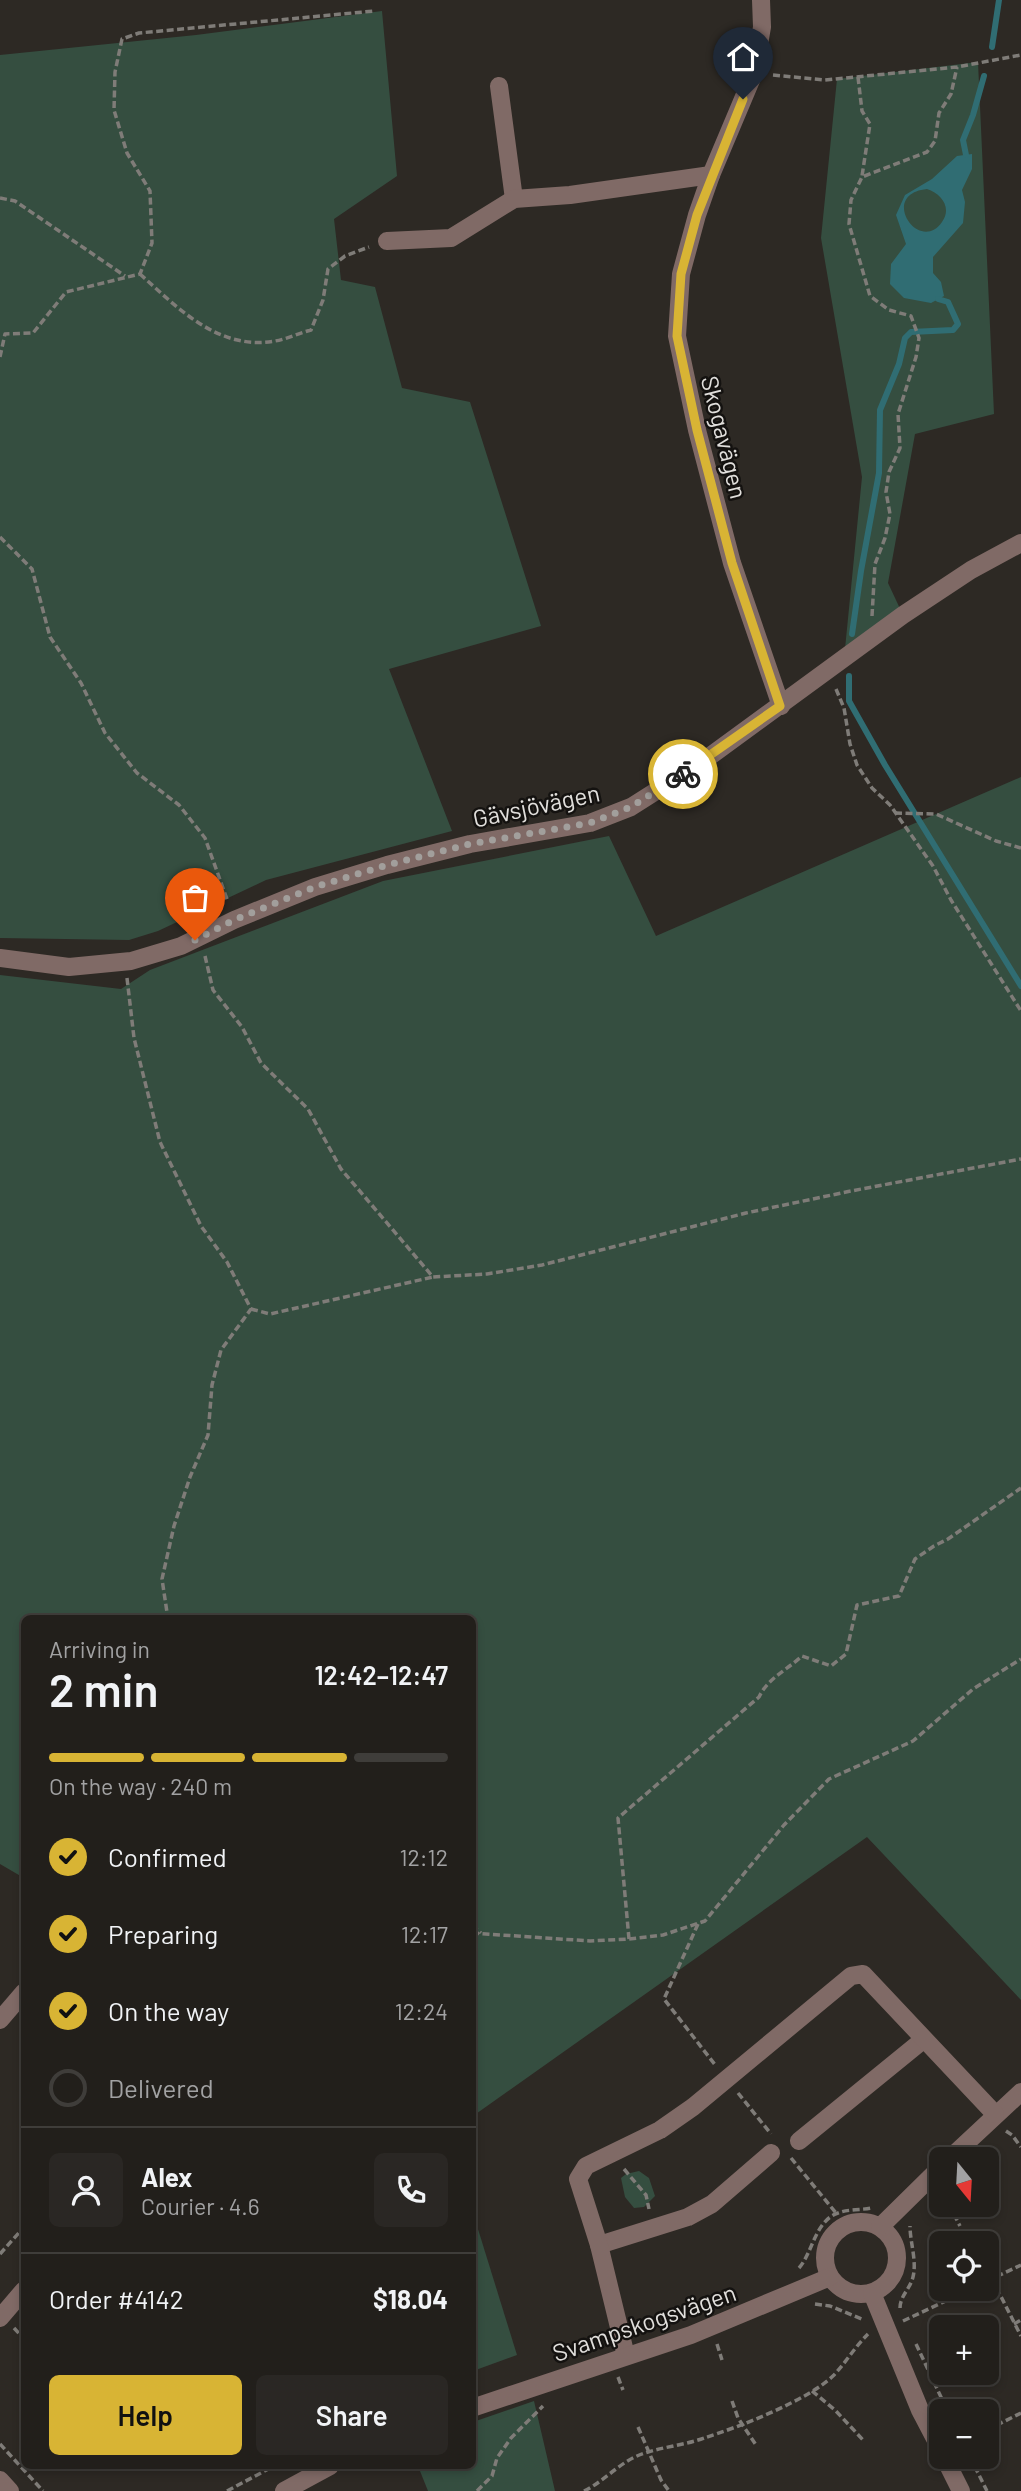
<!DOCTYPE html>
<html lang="en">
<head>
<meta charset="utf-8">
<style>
	body { margin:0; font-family:Barlow,sans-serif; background:#2a2724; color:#f1f3f6; height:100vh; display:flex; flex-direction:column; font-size:26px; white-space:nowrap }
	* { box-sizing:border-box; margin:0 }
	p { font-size:23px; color:#a2a2a3 }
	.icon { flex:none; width:38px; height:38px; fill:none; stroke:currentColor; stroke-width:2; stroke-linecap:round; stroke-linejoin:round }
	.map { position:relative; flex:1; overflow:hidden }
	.details { position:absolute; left:21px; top:1615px; width:455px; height:854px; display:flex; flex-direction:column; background:#221f1b; border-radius:10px; box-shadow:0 4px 10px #0003,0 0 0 2px #3f3d3a }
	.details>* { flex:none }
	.needle { width:46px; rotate:162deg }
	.controls { position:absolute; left:929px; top:2147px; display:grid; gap:14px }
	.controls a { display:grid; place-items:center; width:70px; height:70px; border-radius:10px; background:#221f1b; box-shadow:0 4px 10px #0003,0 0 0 2px #3f3d3a; font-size:35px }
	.pin { position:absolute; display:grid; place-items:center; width:60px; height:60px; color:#fff; margin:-72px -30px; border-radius:50% 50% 50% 0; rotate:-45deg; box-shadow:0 0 7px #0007 }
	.pin .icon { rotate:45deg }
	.courier { position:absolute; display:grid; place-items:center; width:70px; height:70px; margin:-35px; border:5px solid #d8b434; border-radius:50%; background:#fff; color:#222; box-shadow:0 2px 9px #0007 }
	.headline em { font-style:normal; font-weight:600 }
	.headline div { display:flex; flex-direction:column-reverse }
	.headline { display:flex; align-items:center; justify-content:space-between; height:119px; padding:0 28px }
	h1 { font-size:46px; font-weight:600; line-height:52px }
	.bar { display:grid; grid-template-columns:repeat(4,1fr); gap:10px 7px; align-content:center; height:84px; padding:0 28px }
	.bar i { height:9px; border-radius:5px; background:#3f3d3a }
	.bar .on { background:#d8b434 }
	.bar p { grid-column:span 4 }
	.line { display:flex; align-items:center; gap:18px; padding:0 28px; border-top:2px solid #3f3d3a }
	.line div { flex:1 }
	.round { display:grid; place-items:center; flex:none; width:74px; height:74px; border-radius:10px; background:#2a2724 }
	ol { padding:0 28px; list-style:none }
	li { display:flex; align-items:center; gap:21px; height:77px }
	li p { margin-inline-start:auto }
	li .icon { padding:7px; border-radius:50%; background:#d8b434; color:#111; stroke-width:4 }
	li:last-child { color:#a2a2a3 }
	li i { width:38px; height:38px; border:4px solid #3f3d3a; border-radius:50% }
	.button { display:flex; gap:14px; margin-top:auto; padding:14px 28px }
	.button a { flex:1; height:80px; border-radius:10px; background:#d8b434; color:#111; font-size:28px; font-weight:600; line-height:80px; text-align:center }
	.button a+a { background:#2a2724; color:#f1f3f6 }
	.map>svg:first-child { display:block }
	.green { fill:#354e40 }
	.water { fill:#306d73; fill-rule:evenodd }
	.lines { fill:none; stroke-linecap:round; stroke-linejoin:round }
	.stream { stroke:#306d73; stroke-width:6 }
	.path { stroke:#7f7c78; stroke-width:3.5; stroke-dasharray:7 3.5; stroke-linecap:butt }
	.minor { stroke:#806a66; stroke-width:18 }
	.done { stroke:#a29f9c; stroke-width:7; stroke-dasharray:0 12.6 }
	.route { stroke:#d8b434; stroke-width:9 }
	.labels { text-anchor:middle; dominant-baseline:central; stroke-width:5; stroke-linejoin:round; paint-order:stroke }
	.street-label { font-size:24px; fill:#e1dfdc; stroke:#141210 }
</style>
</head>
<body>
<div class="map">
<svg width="1021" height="2491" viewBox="0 0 1021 2491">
	<rect width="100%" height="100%" fill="#2d2924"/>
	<!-- green -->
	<g class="green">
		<path d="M382,11L397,176L334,219L341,280L375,287L402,388L470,402L541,626L389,669L452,831L266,880L158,931L129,940L0,938V55L196,35Z"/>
		<path d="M978,62L994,414L915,434L888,583L903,615L844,659L862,477L821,238L837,79Z"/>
		<path d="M1021,777V2000L867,1837L473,2116L472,1619H24V1878L0,1864V975L121,989L150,970L383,881L609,836L656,936Z"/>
		<path d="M639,2171L649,2178L655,2196L644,2207L634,2208L625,2197L621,2178L626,2174Z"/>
		<path d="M473,2213L517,2355L473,2371H472Z"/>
		<path d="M534,2401L555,2491H428L418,2466H472L473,2422Z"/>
	</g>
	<!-- water -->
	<path class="water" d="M972,154V169L962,190L965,202L963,223L933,257V273L941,282L944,296L931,303L904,298L890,284L891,264L906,244L896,215L905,195L932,179L957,156ZM927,189C942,194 952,208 942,222C919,255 878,194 927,189Z"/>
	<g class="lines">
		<!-- stream -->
		<g class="stream">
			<path d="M992,47L999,0"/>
			<path d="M966,155L963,140L973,115L984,76"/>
			<path d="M852,634L861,571L879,473L880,410L899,364L905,338L911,332L953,330L958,324L948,302L938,299"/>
			<path d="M849,676V701L885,765L1021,986"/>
		</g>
		<!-- path -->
		<g class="path">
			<path d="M773,75L825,80L957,67L1021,55"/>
			<path d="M858,77L862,111L870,124L862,176"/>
			<path d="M0,198L15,201L125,276"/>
			<path d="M140,274C178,308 218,351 275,341C287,339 299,333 311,330L323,300L328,269L345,256L369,247"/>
			<path d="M0,357L5,334L33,333L66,292L140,274L152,243L150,191L127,153L114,110L115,72L122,39L139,33L374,11"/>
			<path d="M0,537L32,569L50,637L81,683L105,733L137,773L179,805L205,838L228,902"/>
			<path d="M872,616L875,564L885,538L890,514L886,492L889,472L900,448L898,414L916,357L919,338L911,316L889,310L870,296L849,224L851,200L862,177L927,152L935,141L939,113L951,94L957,67"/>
			<path d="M836,689L844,708L850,744L857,765L872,788L890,805L933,866L951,900L1021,1011"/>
			<path d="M895,813L936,814L996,841L1021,848"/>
			<path d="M205,956L213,990L242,1027L261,1063L308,1109L341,1169L433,1277L487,1274L542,1265L746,1213L851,1191L1021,1159"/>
			<path d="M127,978L134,1038L160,1142L201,1226L227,1262L251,1309L221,1350L212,1385L208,1435L190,1477L174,1526L162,1579L168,1619"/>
			<path d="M251,1309L270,1314L433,1277"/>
			<path d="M698,1924L664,1999L716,2066"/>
			<path d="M472,1925L481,1933"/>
			<path d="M472,1933L590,1941L629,1939L663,1935L705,1921L784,1825L829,1779L913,1741L973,1689L1021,1659"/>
			<path d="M629,1939L618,1818L759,1697C768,1678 787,1670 802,1656L831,1666L846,1654L857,1605L899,1596L915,1559L934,1546L948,1539L1021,1488"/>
			<path d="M738,2093L771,2134"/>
			<path d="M1006,2131L1012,2135L1021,2147"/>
			<path d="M791,2158L836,2213"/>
			<path d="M624,2169L646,2195L649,2209"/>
			<path d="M949,2205L960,2226"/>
			<path d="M0,2254L24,2227"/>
			<path d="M799,2268C813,2252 815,2221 838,2213C848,2209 862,2210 872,2208"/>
			<path d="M987,2269L1021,2336"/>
			<path d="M987,2281L1021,2265"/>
			<path d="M815,2304L830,2306L864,2320"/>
			<path d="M900,2308C900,2296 910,2289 913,2277C917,2261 910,2242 910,2226"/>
			<path d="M903,2321L971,2289"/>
			<path d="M1014,2324L1021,2320"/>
			<path d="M14,2328L24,2339"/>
			<path d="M717,2344L722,2360"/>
			<path d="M916,2344L948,2412"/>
			<path d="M618,2377L623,2390"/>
			<path d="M812,2391L835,2410L864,2441"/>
			<path d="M732,2401L738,2418L756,2445"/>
			<path d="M638,2427L661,2480L669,2491"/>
			<path d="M987,2430L1021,2413"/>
			<path d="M0,2444L43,2491"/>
			<path d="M970,2457L987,2491"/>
			<path d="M227,2491L274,2466"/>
			<path d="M477,2491L492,2476L497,2458L511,2438L543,2406"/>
			<path d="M584,2491C603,2482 617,2465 637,2456C658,2447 682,2446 704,2438C739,2427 809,2400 834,2375C846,2362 855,2347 868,2334"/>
		</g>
		<!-- minor -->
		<g class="minor">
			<path d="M761,0L762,27L754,73L711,175L697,215L681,274L677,336L697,430L732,563L781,706"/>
			<path d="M499,86L514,199"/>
			<path d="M387,241L451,238L514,199L570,195L711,175"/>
			<path d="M0,958L69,967L131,961L181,946L234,920L315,887L387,865L470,844L590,823L631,807L702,762L903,615L971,570L1021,543"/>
			<path d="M0,2020L24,1992"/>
			<path d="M799,2141L923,2040"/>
			<path d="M948,2160L1021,2092"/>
			<circle cx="861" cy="2258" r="36"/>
			<path d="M880,2227L942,2166"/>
			<path d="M599,2245L688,2217L712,2204L771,2153"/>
			<path d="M872,2293L920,2410L942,2452"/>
			<path d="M0,2318L24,2290"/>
			<path d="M626,2356L599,2245L578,2179L586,2166L660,2130L693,2107L851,1976L863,1974L995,2114"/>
			<path d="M472,2408L691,2335L830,2277"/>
			<path d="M944,2457L961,2491"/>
			<path d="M0,2480L10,2491"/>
			<path d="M284,2491L330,2466"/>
		</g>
	</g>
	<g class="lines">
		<!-- done -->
		<path class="done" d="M195,940L234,920L315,887L387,865L470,844L590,823L631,807L683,774"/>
		<!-- route -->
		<path class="route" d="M683,774L780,706L732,563L697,430L677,336L681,274L697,215L743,99"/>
	</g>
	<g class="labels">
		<!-- street labels -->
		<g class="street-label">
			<text transform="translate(725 437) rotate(76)">Skogavägen</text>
			<text transform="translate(536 805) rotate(-12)">Gävsjövägen</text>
			<text transform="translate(644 2322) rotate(-19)">Svampskogsvägen</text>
		</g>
	</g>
</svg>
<div class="controls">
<a><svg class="needle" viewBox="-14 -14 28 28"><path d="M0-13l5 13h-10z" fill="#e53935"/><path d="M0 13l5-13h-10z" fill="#a2a2a3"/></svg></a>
<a><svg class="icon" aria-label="locate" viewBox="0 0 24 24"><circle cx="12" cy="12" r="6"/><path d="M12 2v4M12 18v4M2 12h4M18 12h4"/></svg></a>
<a>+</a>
<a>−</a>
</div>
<div class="pin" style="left:195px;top:940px;background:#ea580c"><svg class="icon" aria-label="bag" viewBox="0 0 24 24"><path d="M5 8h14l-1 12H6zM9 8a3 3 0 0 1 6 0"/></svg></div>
<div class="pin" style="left:743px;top:99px;background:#1f2937"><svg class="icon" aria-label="home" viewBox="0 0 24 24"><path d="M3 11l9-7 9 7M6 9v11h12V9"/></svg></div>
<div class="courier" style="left:683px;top:774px"><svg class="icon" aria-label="bike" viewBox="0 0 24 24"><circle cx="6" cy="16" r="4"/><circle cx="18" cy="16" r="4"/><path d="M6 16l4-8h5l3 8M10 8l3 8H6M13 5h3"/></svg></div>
<section class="details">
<div class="headline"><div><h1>2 min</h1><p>Arriving in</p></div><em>12:42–12:47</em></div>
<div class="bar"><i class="on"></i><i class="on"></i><i class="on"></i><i></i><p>On the way · 240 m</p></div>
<ol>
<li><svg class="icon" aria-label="check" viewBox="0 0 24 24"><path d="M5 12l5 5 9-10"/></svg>Confirmed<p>12:12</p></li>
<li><svg class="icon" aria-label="check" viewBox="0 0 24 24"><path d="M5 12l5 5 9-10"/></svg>Preparing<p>12:17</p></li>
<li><svg class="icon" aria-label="check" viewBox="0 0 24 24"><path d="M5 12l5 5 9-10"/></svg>On the way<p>12:24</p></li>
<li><i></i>Delivered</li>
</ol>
<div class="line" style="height:126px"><a class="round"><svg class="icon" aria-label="person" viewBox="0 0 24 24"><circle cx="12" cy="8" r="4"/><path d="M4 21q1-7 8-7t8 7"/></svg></a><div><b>Alex</b><p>Courier · 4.6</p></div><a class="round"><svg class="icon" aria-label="phone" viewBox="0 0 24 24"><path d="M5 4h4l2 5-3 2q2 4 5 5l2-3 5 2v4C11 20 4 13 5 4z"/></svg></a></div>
<div class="line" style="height:91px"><div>Order #4142</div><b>$18.04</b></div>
<div class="button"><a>Help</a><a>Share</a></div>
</section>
</div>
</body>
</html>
